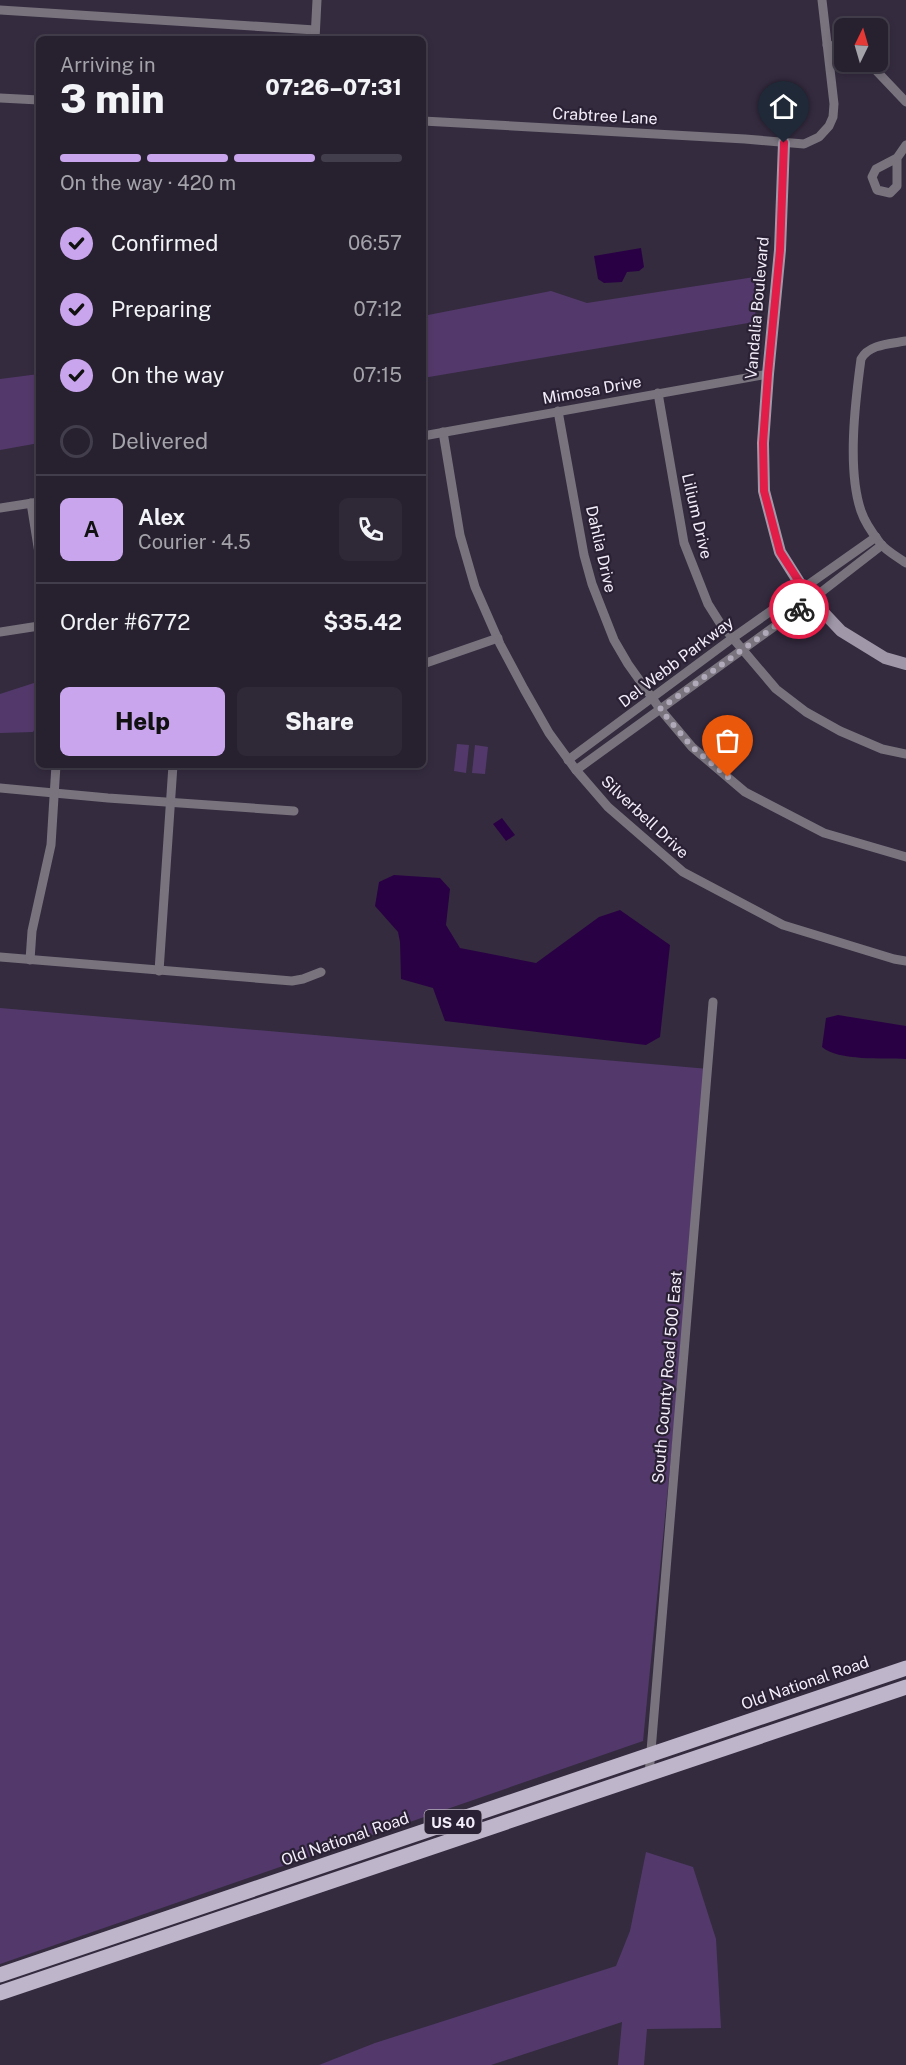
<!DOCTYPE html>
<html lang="en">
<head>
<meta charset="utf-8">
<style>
	body { margin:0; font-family:"Public Sans",sans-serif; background:#2f2837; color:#f1f3f6; height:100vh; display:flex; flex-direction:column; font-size:22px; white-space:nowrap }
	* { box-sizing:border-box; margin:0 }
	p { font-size:20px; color:#a4a3aa }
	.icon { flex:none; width:33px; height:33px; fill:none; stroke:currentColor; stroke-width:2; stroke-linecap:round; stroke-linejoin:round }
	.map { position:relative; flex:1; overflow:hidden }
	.details { position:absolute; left:36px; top:36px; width:390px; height:732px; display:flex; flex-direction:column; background:#27202f; border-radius:9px; box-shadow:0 3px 9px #0003,0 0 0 2px #433e4b }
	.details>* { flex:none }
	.needle { width:39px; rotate:5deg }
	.tools { position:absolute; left:834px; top:18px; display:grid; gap:12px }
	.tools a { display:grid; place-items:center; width:54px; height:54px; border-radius:9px; background:#27202f; box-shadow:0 3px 9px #0003,0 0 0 2px #433e4b; font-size:30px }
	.pin { position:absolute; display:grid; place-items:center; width:51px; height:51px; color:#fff; margin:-62px -26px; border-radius:50% 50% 50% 0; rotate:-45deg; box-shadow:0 0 6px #0007 }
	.pin .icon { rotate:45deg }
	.courier { position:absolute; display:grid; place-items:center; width:60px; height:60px; margin:-30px; border:4px solid #e11d48; border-radius:50%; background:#fff; color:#222; box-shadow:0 2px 8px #0007 }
	.head em { font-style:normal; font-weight:800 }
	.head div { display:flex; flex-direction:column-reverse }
	.head { display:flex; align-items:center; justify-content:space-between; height:102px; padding:0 24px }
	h1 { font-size:39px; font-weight:800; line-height:45px }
	.bar { display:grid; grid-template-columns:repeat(4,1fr); gap:9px 6px; align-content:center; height:72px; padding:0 24px }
	.bar i { height:8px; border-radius:4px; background:#433e4b }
	.bar .current { background:#c9a5ee }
	.bar p { grid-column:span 4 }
	.line { display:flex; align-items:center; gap:15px; padding:0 24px; border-top:2px solid #433e4b }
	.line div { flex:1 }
	.round { display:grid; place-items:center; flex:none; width:63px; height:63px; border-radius:9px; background:#2f2837 }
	ol { padding:0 24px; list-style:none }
	li { display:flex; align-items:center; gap:18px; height:66px }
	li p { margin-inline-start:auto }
	li .icon { padding:6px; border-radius:50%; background:#c9a5ee; color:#111; stroke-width:4 }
	li:last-child { color:#a4a3aa }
	li i { width:33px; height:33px; border:3px solid #433e4b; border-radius:50% }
	.cta { display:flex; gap:12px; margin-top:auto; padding:12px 24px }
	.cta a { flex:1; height:69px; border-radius:9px; background:#c9a5ee; color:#111; font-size:24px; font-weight:800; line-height:69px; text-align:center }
	.cta a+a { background:#2f2837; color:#f1f3f6 }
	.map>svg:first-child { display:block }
	.green { fill:#53396b }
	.water { fill:#2a0044 }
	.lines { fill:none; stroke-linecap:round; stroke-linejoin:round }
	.street { stroke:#78737d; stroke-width:9 }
	.secondary { stroke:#a098a9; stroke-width:12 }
	.primary { stroke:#bfb5cb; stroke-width:15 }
	.done { stroke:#b0a9b9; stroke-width:6; stroke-dasharray:0 10.8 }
	.route { stroke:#e11d48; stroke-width:8 }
	.labels { text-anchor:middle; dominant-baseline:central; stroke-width:4.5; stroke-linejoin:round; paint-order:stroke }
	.shield { fill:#2a2134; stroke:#b7b0bf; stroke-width:1.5 }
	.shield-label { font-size:15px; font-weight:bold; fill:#f3edfa }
	.street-label { font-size:16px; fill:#f3edfa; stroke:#2a2134 }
</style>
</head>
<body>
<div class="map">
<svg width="906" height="2065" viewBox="0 0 906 2065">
	<rect width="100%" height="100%" fill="#342b3f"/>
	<!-- green -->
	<g class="green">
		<path d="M761,276L754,322L423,378V316L551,291L587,303Z"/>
		<path d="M39,374V443L0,450V379Z"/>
		<path d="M37,682L39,721L33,732L0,733V694Z"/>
		<path d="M457,744L469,745L466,773L454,771Z"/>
		<path d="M475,745L488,747L485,774L472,773Z"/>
		<path d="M0,1008L709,1069L643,1741L0,1964Z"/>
		<path d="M646,1852L693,1867L716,1939L721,2028L647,2029L644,2065H618L622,2022L491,2065H319L375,2043L616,1966L630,1931Z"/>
	</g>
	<!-- water -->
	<g class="water">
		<path d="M641,248L644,267L639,271L627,272L622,282L604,283L598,279L594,256Z"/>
		<path d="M502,818L515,835L506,841L493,824Z"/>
		<path d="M394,875L440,878L450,889L446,925L460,948L536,963L599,917L620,910L670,945L660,1037L646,1045L445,1021L433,988L401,979L400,942L398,932L375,906L379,882Z"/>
		<path d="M838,1015L906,1026V1059C884,1058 838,1061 822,1047L826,1018Z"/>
	</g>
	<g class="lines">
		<!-- street -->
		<g class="street">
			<path d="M0,10L315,30"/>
			<path d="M315,39L317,0"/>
			<path d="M827,45L844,48"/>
			<path d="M868,62L906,102"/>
			<path d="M0,98L39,100"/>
			<path d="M423,121L745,139L804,144L819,137L829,126L833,117L834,104L822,0"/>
			<path d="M897,158V186L890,193L877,190L872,177L876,169L897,158L906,145"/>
			<path d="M906,341C890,344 869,344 861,359C855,403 847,470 861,511C865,523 873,534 880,543C886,551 898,557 906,563"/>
			<path d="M658,393L684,543L708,604L720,623L776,689L806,712L840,731L882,749L906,754"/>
			<path d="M558,411L584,555L592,584L614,640L628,664L660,709L692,747L745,792L824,833L906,857"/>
			<path d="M443,432L460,535L475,587L500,644L524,689L549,733L576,770L608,807L683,872L783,925L894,959L906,961"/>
			<path d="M423,436L768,374"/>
			<path d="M31,503L39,553"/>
			<path d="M0,508L39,502"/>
			<path d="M0,632L39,626"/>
			<path d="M423,664L498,638"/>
			<path d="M568,760L734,637L876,537"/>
			<path d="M576,770L811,600L882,545"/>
			<path d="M0,788L108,798L294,811"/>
			<path d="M0,957L292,981L303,979L321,972"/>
			<path d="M30,960L32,931L51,845L56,765"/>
			<path d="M159,971L173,765"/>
			<path d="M649,1775L713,1002"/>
		</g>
		<!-- secondary -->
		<path class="secondary" d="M784,143L780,250L768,374L763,443L764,491L780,552L807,595L841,631L885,658L906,664"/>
		<!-- primary -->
		<g class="primary">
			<path d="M0,1975L906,1668"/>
			<path d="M0,1993L906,1687"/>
		</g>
	</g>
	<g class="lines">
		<!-- done -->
		<path class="done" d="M728,777L692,747L660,709L799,609"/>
		<!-- route -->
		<path class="route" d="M784,143L780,250L768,374L763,443L764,491L780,552L811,600L799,609"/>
	</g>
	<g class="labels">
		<!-- shield labels -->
		<rect class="shield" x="424.5" y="1810" width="57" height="24" rx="4.5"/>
		<g class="shield-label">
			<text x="453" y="1822">US 40</text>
		</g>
		<!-- street labels -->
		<g class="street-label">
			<text transform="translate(605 116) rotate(3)">Crabtree Lane</text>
			<text transform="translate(757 308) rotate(-85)">Vandalia Boulevard</text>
			<text transform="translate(592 390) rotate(-10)">Mimosa Drive</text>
			<text transform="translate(697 516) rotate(77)">Lilium Drive</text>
			<text transform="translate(601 549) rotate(77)">Dahlia Drive</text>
			<text transform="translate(676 662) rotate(-37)">Del Webb Parkway</text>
			<text transform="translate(645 817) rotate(43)">Silverbell Drive</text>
			<text transform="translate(667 1377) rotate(-85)">South County Road 500 East</text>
			<text transform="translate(805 1683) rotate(-19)">Old National Road</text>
			<text transform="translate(345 1839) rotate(-19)">Old National Road</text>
		</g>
	</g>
</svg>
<div class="tools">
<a><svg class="needle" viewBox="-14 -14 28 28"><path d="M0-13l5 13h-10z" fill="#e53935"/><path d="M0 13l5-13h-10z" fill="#a4a3aa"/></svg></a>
</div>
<div class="pin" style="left:728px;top:777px;background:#ea580c"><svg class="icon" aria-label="bag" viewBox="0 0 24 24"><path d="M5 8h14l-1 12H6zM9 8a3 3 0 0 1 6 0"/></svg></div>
<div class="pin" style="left:784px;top:143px;background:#1f2937"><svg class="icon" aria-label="home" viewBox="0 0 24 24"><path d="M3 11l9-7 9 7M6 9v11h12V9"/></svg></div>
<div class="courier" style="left:799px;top:609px"><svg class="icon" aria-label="bike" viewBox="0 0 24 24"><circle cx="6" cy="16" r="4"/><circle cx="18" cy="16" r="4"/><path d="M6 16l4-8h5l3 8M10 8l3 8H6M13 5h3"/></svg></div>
<section class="details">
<div class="head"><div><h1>3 min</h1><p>Arriving in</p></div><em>07:26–07:31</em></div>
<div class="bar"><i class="current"></i><i class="current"></i><i class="current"></i><i></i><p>On the way · 420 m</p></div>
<ol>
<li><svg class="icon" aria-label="check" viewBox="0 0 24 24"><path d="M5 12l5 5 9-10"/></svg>Confirmed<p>06:57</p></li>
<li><svg class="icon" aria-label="check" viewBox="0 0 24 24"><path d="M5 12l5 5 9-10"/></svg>Preparing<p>07:12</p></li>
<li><svg class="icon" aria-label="check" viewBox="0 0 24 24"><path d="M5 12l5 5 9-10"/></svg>On the way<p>07:15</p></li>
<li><i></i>Delivered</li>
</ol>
<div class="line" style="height:108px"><b class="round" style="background:#c9a5ee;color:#111">A</b><div><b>Alex</b><p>Courier · 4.5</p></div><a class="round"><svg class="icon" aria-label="phone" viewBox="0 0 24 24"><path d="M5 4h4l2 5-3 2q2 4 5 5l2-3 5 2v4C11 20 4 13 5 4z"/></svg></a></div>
<div class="line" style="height:78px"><div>Order #6772</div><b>$35.42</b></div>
<div class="cta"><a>Help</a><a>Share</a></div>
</section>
</div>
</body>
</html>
